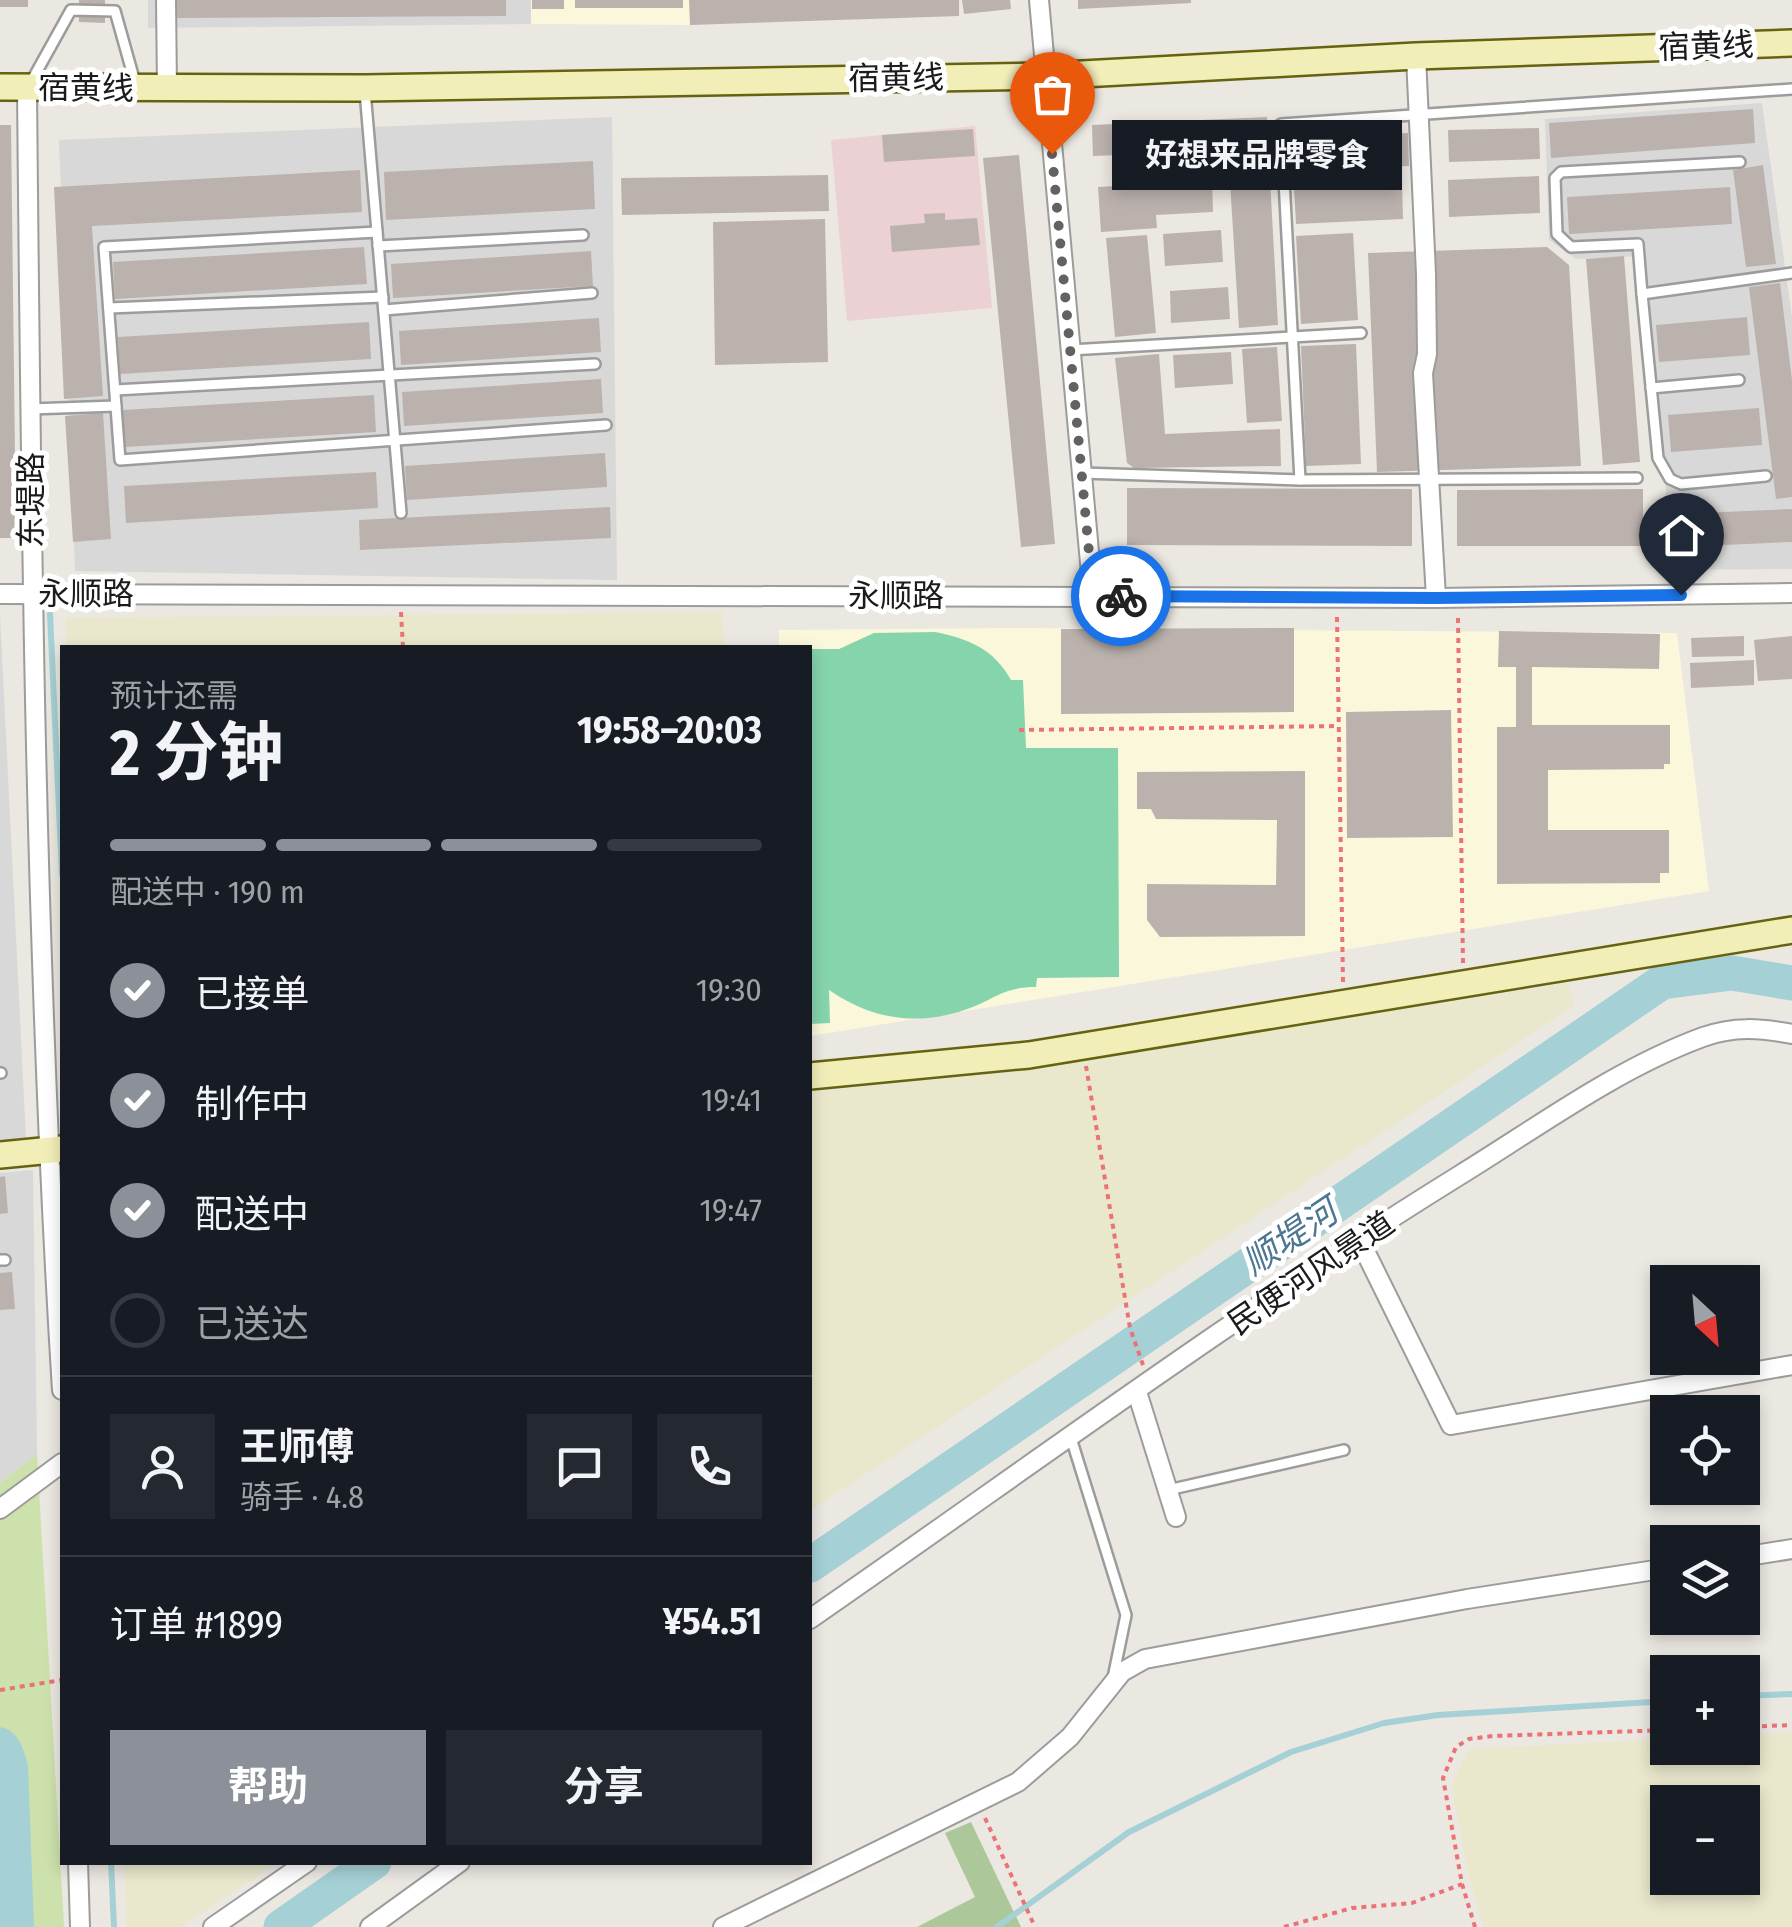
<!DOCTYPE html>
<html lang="zh">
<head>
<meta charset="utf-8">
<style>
	body { margin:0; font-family:"Fira Sans Condensed","Noto Sans SC",sans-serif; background:#242831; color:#f1f3f6; height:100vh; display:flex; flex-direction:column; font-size:38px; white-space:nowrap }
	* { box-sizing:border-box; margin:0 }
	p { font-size:32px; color:#9ea1a6 }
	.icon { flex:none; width:55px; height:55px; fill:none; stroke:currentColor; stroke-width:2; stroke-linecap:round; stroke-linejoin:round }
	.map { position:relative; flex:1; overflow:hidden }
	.sheet { position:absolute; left:60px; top:645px; width:752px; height:1220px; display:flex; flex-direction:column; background:#171b24; border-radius:0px; box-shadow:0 5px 15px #0003 }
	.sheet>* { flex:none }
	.needle { width:65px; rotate:154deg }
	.controls { position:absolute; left:1650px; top:1265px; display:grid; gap:20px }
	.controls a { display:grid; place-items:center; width:110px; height:110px; border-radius:0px; background:#171b24; box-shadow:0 5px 15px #0003; font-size:50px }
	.pin { position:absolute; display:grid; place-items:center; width:85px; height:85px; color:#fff; margin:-102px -42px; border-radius:50% 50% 50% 0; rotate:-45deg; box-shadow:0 0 10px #0007 }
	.pin .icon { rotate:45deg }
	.courier { position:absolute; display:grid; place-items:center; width:100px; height:100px; margin:-50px; border:8px solid #1a73e8; border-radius:50%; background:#fff; color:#222; box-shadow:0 2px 12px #0007 }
	.bubble { position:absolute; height:70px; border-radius:0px; background:#171b24; box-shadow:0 5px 15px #0003; font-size:32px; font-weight:700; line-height:70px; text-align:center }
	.head em { font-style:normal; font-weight:700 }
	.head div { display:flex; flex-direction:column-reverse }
	.head { display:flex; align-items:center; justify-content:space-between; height:170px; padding:0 50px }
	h1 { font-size:65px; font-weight:700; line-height:75px }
	.bar { display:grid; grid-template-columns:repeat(4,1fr); gap:15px 10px; align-content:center; height:120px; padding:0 50px }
	.bar i { height:12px; border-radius:8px; background:#363941 }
	.bar .on { background:#8c9099 }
	.bar p { grid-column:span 4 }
	.line { display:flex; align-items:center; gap:25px; padding:0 50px; border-top:2px solid #363941 }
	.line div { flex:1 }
	.round { display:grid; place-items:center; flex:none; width:105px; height:105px; border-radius:0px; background:#242831 }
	ol { padding:0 50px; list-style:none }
	li { display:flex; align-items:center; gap:30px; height:110px }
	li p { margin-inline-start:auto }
	li .icon { padding:10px; border-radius:50%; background:#8c9099; color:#fff; stroke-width:4 }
	li:last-child { color:#9ea1a6 }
	li i { width:55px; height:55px; border:5px solid #363941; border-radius:50% }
	.primary-button { display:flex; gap:20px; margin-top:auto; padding:20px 50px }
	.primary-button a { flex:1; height:115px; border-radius:0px; background:#8c9099; color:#fff; font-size:40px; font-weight:700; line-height:115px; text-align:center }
	.primary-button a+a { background:#242831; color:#f1f3f6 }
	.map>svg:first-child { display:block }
	.residential { fill:#d9d8d8 }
	.commercial { fill:#ebd1d3 }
	.education { fill:#fbf7da }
	.farmland { fill:#e9e8cd; fill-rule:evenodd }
	.grass { fill:#cce1ab }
	.forest { fill:#acc79a }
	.pitch { fill:#86d4ac }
	.water { fill:#a5d0d5 }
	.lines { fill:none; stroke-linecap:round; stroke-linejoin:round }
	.stream { stroke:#a5d0d5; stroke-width:6 }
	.river { stroke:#a5d0d5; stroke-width:35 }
	.building { fill:#bbb2ae }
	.lane-casing { stroke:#9c9c9c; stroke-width:14 }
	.street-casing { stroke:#9c9c9c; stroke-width:22 }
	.secondary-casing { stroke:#65630f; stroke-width:30 }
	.path { stroke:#eb7275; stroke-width:4; stroke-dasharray:5 5; stroke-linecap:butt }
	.lane { stroke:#fff; stroke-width:9 }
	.street { stroke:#fff; stroke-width:18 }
	.secondary { stroke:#f2eeb8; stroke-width:25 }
	.done { stroke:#646260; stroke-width:10; stroke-dasharray:0 18 }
	.route { stroke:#1a73e8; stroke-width:12 }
	.labels { text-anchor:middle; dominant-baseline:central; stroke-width:10; stroke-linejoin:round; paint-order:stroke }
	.street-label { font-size:32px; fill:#1b1b1b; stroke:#fff }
	.water-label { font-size:35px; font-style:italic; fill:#4c7792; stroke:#fff }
</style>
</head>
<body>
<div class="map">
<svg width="1792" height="1927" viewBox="0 0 1792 1927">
	<rect width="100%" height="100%" fill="#ebe7e1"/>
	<!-- residential -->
	<g class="residential">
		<path d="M148,0H531V24L148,28Z"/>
		<path d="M1762,103L1792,317V569L1665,570L1666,489L1644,256L1576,259L1549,240L1545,119Z"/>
		<path d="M612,117L617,580L75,571L59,140Z"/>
		<path d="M0,614L26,1140L0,1142Z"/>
		<path d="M33,1170L37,1454L0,1483V1173Z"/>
	</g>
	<!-- commercial -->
	<path class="commercial" d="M975,126L992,308L847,321L831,140Z"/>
	<!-- education -->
	<g class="education">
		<path d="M531,0H690L691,25L531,24Z"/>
		<path d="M1012,628L1677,633L1709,891L810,1036V648L779,647V630Z"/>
	</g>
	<!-- farmland -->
	<g class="farmland">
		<path d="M722,612L724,647L67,648L65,618Z"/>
		<path d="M1569,983L1575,1005L810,1511V1092L979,1075Z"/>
		<path d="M1792,1732V1927H1484L1470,1881L1451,1785L1469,1749L1667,1739L1668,1748H1742L1743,1735ZM1668,1802H1742V1878H1668Z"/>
		<path d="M124,1863V1862L277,1863L180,1927H127Z"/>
	</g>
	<!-- grass -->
	<path class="grass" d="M37,1454L64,1927H0V1483Z"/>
	<!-- forest -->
	<path class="forest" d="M971,1822L1021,1927H917L975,1897L945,1833Z"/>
	<!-- pitch -->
	<path class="pitch" d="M935,632C969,639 994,649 1011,680H1023L1026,748H1118L1119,977L1037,978L1036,987C1004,987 998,997 970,1008C920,1027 872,1020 829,990L830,1023L810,1024V649H839L874,633Z"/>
	<!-- water -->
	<path class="water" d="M0,1727C19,1731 23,1748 28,1765L34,1927H0Z"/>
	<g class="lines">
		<!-- stream -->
		<g class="stream">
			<path d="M50,614L62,874"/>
			<path d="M1742,1696L1792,1694"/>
			<path d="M111,1862L114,1927"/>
			<path d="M997,1927L1129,1832L1291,1752L1384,1723L1438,1715L1668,1701"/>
		</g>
		<!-- river -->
		<g class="river">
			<path d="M810,1565L1662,982L1732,973L1792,983"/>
			<path d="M281,1927L374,1862"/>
		</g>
	</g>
	<!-- building -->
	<g class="building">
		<rect x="0" y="0" width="28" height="7"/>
		<path d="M79,0H105V23L79,22Z"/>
		<path d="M176,0H506V16L176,18Z"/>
		<rect x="532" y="0" width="32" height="9"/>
		<rect x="575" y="0" width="108" height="8"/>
		<path d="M689,0H959V16L690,25Z"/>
		<path d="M962,0H1010L1011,9L964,14Z"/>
		<path d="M1078,0H1191V3L1078,9Z"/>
		<path d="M1753,109L1755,143L1551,158L1549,123Z"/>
		<path d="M1267,117L1269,149L1093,156L1092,125Z"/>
		<path d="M0,125H11L16,538H0Z"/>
		<path d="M1539,128L1540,159L1449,162L1448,130Z"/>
		<path d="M973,129L975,156L884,162L882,135Z"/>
		<path d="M1408,133L1409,166L1290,171L1289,138Z"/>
		<path d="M1019,155L1055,544L1021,547L983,158Z"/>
		<path d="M593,161L595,209L386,220L384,172Z"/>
		<path d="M1763,165L1776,264L1746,267L1733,170Z"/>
		<path d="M360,170L362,212L92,226L103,396L64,399L54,187Z"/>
		<path d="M828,175L829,211L622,215L621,178Z"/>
		<path d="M1539,176L1540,213L1449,217L1448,180Z"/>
		<path d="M1270,179L1278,325L1239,328L1230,181Z"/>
		<path d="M1212,180L1213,212L1156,215L1157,228L1101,232L1098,187Z"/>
		<path d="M1402,184L1403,219L1296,224L1294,188Z"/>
		<path d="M1730,187L1732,224L1569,234L1567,197Z"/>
		<path d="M945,213V220L977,218L980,245L892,252L890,226L925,223L924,214Z"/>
		<path d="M825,219L828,362L715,365L713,222Z"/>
		<path d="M1221,230L1223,262L1165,266L1163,234Z"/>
		<path d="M1353,233L1358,320L1301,324L1296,236Z"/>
		<path d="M1147,235L1156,333L1115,337L1106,238Z"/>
		<path d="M364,247L367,284L115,299L113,262Z"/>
		<path d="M1547,247L1569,265L1581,466L1377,472L1368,253Z"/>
		<path d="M591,251L593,286L393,298L391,264Z"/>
		<path d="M1624,256L1640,462L1603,465L1586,259Z"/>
		<path d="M1780,283L1792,380V497L1776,499L1749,287Z"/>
		<path d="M1228,287L1230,319L1171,323L1170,291Z"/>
		<path d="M1747,317L1750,355L1659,362L1656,325Z"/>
		<path d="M599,318L601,352L401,365L399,331Z"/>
		<path d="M369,322L371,359L120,374L118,337Z"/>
		<path d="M1356,344L1361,464L1306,466L1301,346Z"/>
		<path d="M1277,347L1282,421L1247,423L1242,349Z"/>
		<path d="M1231,352L1233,384L1175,388L1173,355Z"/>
		<path d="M1159,354L1165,434L1280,429L1281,466L1134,468L1127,463L1115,358Z"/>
		<path d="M601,379L603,413L404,426L402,392Z"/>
		<path d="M374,395L376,432L125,447L123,410Z"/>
		<path d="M1759,408L1762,445L1671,452L1668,415Z"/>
		<path d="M103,413L111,539L73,542L65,416Z"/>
		<path d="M605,453L607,487L407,500L405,466Z"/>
		<path d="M376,472L378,508L126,523L124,486Z"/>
		<path d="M1127,488L1412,489V546L1127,545Z"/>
		<path d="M1643,489V546H1457V490Z"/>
		<path d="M610,507L611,538L360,550L359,520Z"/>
		<path d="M1792,509V542L1679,547L1678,514Z"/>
		<path d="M1294,628V712L1061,714V629Z"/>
		<path d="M1499,631L1660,634L1659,669L1532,667V725H1670V764H1664V769L1548,770V830H1669V873H1660V883L1497,884V727H1516V667H1498Z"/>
		<path d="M1744,636V656L1692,657L1691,638Z"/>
		<path d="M1792,636V679L1758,681L1754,640Z"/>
		<path d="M1754,660V685L1691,688L1690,663Z"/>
		<path d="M1451,710L1453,837L1347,838L1346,712Z"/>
		<path d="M1305,771V936L1160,937L1147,920V884L1276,885L1277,820L1156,819L1151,809H1137V772Z"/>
		<path d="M5,1176L8,1213L0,1214V1177Z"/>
		<path d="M12,1272L15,1309L0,1310V1273Z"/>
	</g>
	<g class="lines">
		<defs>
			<g id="lane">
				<path d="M31,82L71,10L115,11L136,86"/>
				<path d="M365,91L401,513"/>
				<path d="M377,232L104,247L120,460L606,425"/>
				<path d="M378,246L583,235"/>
				<path d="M1642,294L1638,244L1571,247L1557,234L1555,178L1561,172L1740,162"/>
				<path d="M109,308L383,297"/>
				<path d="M384,310L592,293"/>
				<path d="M1070,350L1361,333"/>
				<path d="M1651,388L1739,380"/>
				<path d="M115,390L595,364"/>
				<path d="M30,409L116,406"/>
				<path d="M1081,473L1300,480L1637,478"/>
				<path d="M1766,476L1681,484L1670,479L1658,458L1642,294L1792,273"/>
				<path d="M1300,480L1281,124L1792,89"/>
				<path d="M0,1073H1"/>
				<path d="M0,1260H5"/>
				<path d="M1071,1438L1126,1615L1113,1678"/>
				<path d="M1168,1490L1344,1450"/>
			</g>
			<g id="street">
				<path d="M166,0L167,88"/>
				<path d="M1039,0L1093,596"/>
				<path d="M1416,56L1426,274L1427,354L1423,373L1436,598"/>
				<path d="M27,89C31,523 35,956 62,1390"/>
				<path d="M0,594L1436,598L1792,593"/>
				<path d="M1359,1239L1451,1425L1792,1365"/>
				<path d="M1137,1392L1176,1517"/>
				<path d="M0,1509L62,1463"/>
				<path d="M1742,1557L1792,1549"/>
				<path d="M810,1619C1025,1470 1237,1313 1460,1175C1538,1127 1616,1069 1703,1037C1734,1026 1760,1028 1792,1034"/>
				<path d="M78,1862L80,1927"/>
				<path d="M213,1927L307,1862"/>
				<path d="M370,1927L460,1862"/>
				<path d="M723,1927L1018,1782L1070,1737L1122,1672L1145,1659L1467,1599L1668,1568"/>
			</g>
			<g id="secondary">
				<path d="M0,87L365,88L1045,76L1416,56L1792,43"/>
				<path d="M810,1076L1029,1055L1792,930"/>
				<path d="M0,1155L62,1149"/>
			</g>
		</defs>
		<!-- lane casing -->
		<use href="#lane" class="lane-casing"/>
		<!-- street casing -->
		<use href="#street" class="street-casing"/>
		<!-- secondary casing -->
		<use href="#secondary" class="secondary-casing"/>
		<!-- path -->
		<g class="path">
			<path d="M401,612L403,648"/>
			<path d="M1337,617L1343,982"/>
			<path d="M1458,618L1463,963"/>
			<path d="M1019,730L1339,726"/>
			<path d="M1086,1066L1130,1328L1143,1365"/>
			<path d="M0,1690L62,1680"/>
			<path d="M1742,1727L1792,1725"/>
			<path d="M985,1818L1035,1927"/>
			<path d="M1284,1927L1352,1908L1412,1903L1462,1884"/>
			<path d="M1475,1927L1462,1884L1443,1778L1456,1747L1469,1739L1493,1736L1668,1730"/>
		</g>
		<!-- lane -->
		<use href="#lane" class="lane"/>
		<!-- street -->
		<use href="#street" class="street"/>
		<!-- secondary -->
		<use href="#secondary" class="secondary"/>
	</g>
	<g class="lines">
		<!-- done -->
		<path class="done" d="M1052,154L1093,596H1121"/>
		<!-- route -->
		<path class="route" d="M1121,596L1436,598L1681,595"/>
	</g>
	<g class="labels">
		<!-- street labels -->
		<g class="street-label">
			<text transform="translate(1706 46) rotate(-2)">宿黄线</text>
			<text transform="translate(896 78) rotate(-1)">宿黄线</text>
			<text x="86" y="88">宿黄线</text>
			<text transform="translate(31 500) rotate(-90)">东堤路</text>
			<text x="86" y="594">永顺路</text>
			<text x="896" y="596">永顺路</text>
			<text transform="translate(1311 1273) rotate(-34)">民便河风景道</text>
		</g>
		<!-- water labels -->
		<g class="water-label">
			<text transform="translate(1290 1237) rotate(-34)">顺堤河</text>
		</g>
	</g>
</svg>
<div class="controls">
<a><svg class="needle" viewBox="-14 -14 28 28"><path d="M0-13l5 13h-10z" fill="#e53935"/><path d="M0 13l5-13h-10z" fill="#9ea1a6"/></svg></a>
<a><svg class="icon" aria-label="locate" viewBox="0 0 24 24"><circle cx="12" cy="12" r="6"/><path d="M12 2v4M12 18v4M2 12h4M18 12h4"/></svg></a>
<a><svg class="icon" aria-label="layers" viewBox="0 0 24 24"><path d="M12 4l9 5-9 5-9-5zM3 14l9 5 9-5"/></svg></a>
<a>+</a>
<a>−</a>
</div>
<div class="pin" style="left:1052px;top:154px;background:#ea580c"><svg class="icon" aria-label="bag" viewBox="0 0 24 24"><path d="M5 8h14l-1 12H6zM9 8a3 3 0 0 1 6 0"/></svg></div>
<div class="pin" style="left:1681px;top:595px;background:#1f2937"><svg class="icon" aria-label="home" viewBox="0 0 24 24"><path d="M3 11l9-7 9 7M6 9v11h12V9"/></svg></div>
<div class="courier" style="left:1121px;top:596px"><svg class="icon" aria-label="bike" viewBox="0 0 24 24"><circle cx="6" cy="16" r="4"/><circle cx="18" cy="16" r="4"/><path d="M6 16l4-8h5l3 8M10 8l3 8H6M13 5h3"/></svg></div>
<div class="bubble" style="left:1112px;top:120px;width:290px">好想来品牌零食</div>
<section class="sheet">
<div class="head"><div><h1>2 分钟</h1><p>预计还需</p></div><em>19:58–20:03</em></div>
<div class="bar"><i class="on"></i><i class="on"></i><i class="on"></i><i></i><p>配送中 · 190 m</p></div>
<ol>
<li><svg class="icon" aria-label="check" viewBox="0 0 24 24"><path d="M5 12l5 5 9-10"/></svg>已接单<p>19:30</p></li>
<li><svg class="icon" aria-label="check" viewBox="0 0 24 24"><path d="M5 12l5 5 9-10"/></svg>制作中<p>19:41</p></li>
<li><svg class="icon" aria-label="check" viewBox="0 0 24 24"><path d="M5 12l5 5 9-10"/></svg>配送中<p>19:47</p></li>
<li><i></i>已送达</li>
</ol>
<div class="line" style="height:180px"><a class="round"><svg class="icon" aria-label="person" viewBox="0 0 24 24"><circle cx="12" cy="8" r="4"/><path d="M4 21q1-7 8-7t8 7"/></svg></a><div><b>王师傅</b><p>骑手 · 4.8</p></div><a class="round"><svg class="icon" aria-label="chat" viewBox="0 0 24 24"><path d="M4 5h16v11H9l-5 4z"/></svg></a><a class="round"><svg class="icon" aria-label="phone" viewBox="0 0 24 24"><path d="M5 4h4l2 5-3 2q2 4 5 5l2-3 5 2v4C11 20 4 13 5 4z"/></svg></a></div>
<div class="line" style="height:130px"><div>订单 #1899</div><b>¥54.51</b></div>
<div class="primary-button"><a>帮助</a><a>分享</a></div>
</section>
</div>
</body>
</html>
